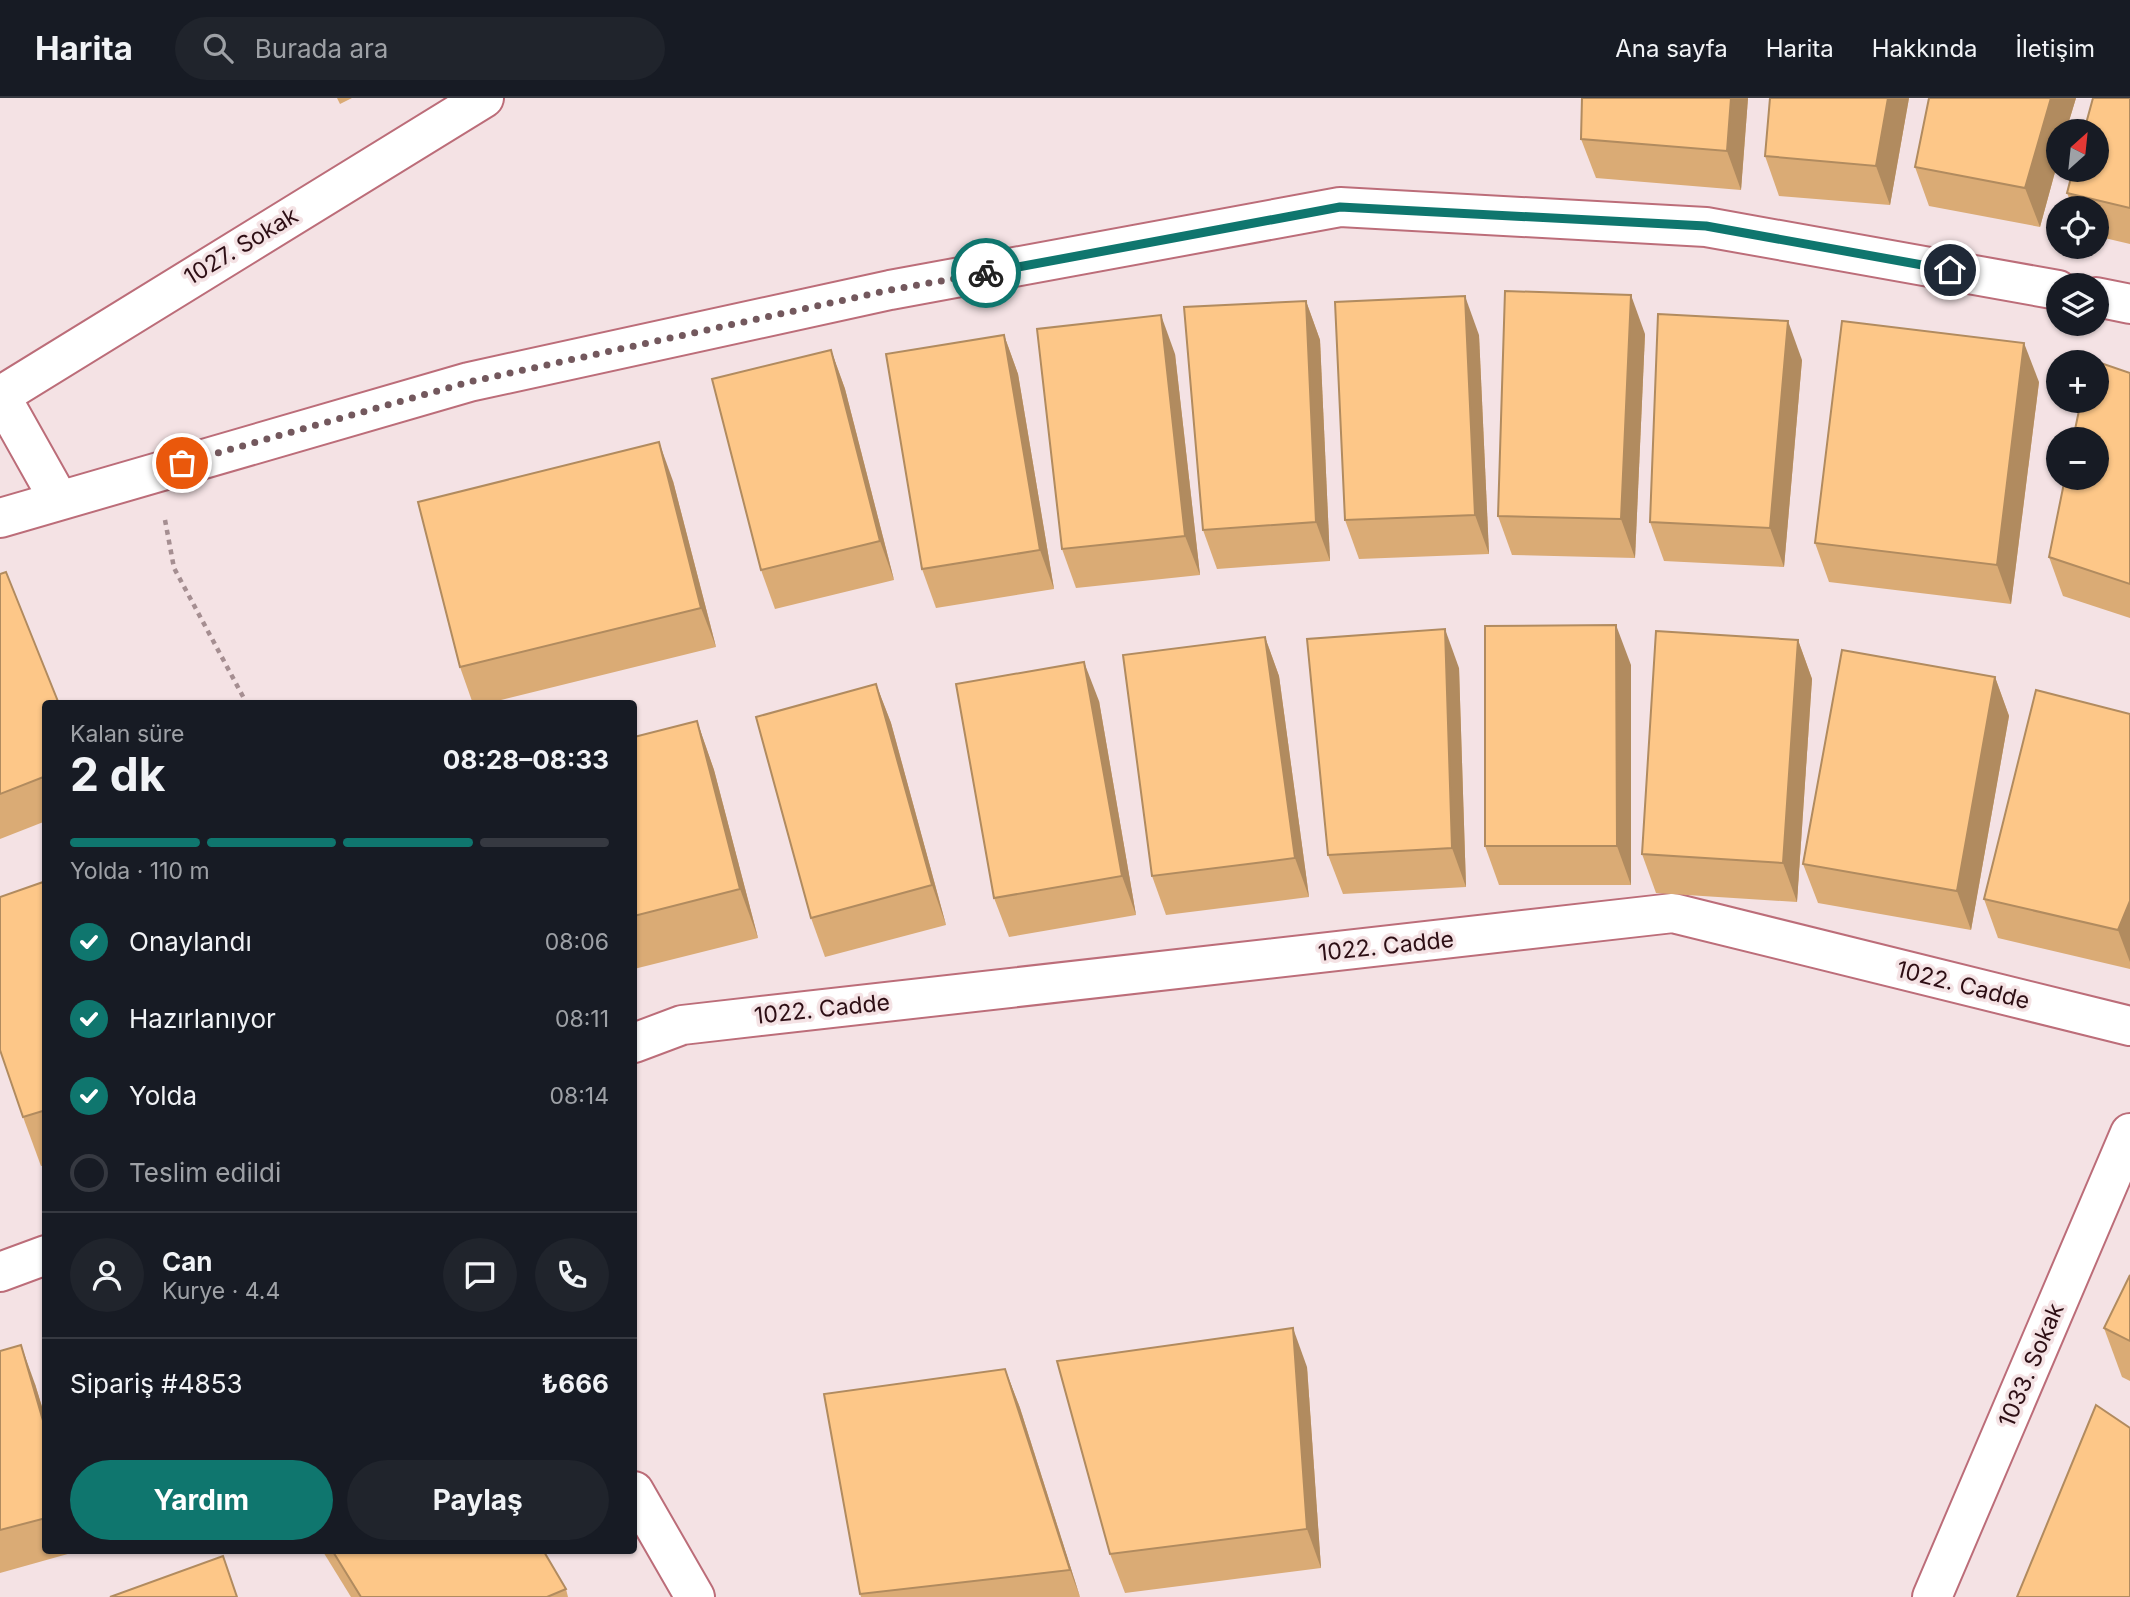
<!DOCTYPE html>
<html lang="tr">
<head>
<meta charset="utf-8">
<style>
	body { margin:0; font-family:Inter,sans-serif; background:#20242c; color:#f1f3f6; height:100vh; display:flex; flex-direction:column; font-size:26px; white-space:nowrap }
	* { box-sizing:border-box; margin:0 }
	p { font-size:23px; color:#9ea1a6 }
	.icon { flex:none; width:38px; height:38px; fill:none; stroke:currentColor; stroke-width:2; stroke-linecap:round; stroke-linejoin:round }
	.map { position:relative; flex:1; overflow:hidden }
	.details { position:absolute; left:42px; top:602px; width:595px; height:854px; display:flex; flex-direction:column; background:#171b24; border-radius:7px; box-shadow:0 2px 5px #0004 }
	.details>* { flex:none }
	.needle { width:46px; rotate:27deg }
	.tools { position:absolute; left:2046px; top:21px; display:grid; gap:14px }
	.tools a { display:grid; place-items:center; width:63px; height:63px; border-radius:50%; background:#171b24; box-shadow:0 2px 5px #0004; font-size:35px }
	.pin { position:absolute; display:grid; place-items:center; width:60px; height:60px; color:#fff; margin:-30px; border:4px solid #fff; border-radius:50%; box-shadow:0 2px 7px #0007 }
	.courier { position:absolute; display:grid; place-items:center; width:70px; height:70px; margin:-35px; border:5px solid #0f766e; border-radius:50%; background:#fff; color:#222; box-shadow:0 2px 9px #0007 }
	.headline em { font-style:normal; font-weight:700 }
	.headline div { display:flex; flex-direction:column-reverse }
	.headline { display:flex; align-items:center; justify-content:space-between; height:119px; padding:0 28px }
	h1 { font-size:46px; font-weight:700; line-height:52px }
	.bar { display:grid; grid-template-columns:repeat(4,1fr); gap:10px 7px; align-content:center; height:84px; padding:0 28px }
	.bar i { height:9px; border-radius:5px; background:#363941 }
	.bar .selected { background:#0f766e }
	.bar p { grid-column:span 4 }
	.line { display:flex; align-items:center; gap:18px; padding:0 28px; border-top:2px solid #363941 }
	.line div { flex:1 }
	.round { display:grid; place-items:center; flex:none; width:74px; height:74px; border-radius:37px; background:#20242c }
	ol { padding:0 28px; list-style:none }
	li { display:flex; align-items:center; gap:21px; height:77px }
	li p { margin-inline-start:auto }
	li .icon { padding:7px; border-radius:50%; background:#0f766e; color:#fff; stroke-width:4 }
	li:last-child { color:#9ea1a6 }
	li i { width:38px; height:38px; border:4px solid #363941; border-radius:50% }
	.cta { display:flex; gap:14px; margin-top:auto; padding:14px 28px }
	.cta a { flex:1; height:80px; border-radius:42px; background:#0f766e; color:#fff; font-size:28px; font-weight:700; line-height:80px; text-align:center }
	.cta a+a { background:#20242c; color:#f1f3f6 }
	header { display:flex; align-items:center; gap:42px; box-sizing:border-box; height:98px; padding:0 35px; background:#171b24; border-bottom:2px solid #363941 }
	header strong { font-size:33px }
	nav { display:flex; gap:38px; margin-inline-start:auto; font-size:24px }
	.search { width:490px; height:63px; background:#20242c; display:flex; align-items:center; gap:18px; box-sizing:border-box; padding:0 24px; border-radius:38px; color:#9ea1a6; font-size:26px }
	.map>svg:first-child { display:block }
	.lines { fill:none; stroke-linecap:round; stroke-linejoin:round }
	.minor-casing { stroke:#bc6d79; stroke-width:42 }
	.path { stroke:#a58e91; stroke-width:4.5; stroke-dasharray:5 5; stroke-linecap:butt }
	.minor { stroke:#fff; stroke-width:38 }
	.wall { fill:#daab75 }
	.shaded-wall { fill:#b18b5f }
	.building { fill:#fdc788; stroke:#b18b5f; stroke-width:2 }
	.done { stroke:#73585d; stroke-width:7; stroke-dasharray:0 12.6 }
	.route { stroke:#0f766e; stroke-width:9 }
	.labels { text-anchor:middle; dominant-baseline:central; stroke-width:7; stroke-linejoin:round; paint-order:stroke }
	.street-label { font-size:23px; fill:#2d0e14; stroke:#f4e2e4 }
</style>
</head>
<body>
<header>
<strong>Harita</strong>
<div class="search"><svg class="icon" aria-label="search" viewBox="0 0 24 24"><circle cx="10" cy="10" r="6"/><path d="M15 15l6 6"/></svg>Burada ara</div>
<nav><a>Ana sayfa</a><a>Harita</a><a>Hakkında</a><a>İletişim</a></nav>
</header>
<div class="map">
<svg width="2130" height="1499" viewBox="0 0 2130 1499">
	<rect width="100%" height="100%" fill="#f4e2e4"/>
	<g class="lines">
		<defs>
			<g id="minor">
				<path d="M2096,199L2130,206"/>
				<path d="M0,297L59,402"/>
				<path d="M0,298L484,0"/>
				<path d="M0,420L469,284L890,192L1340,109L1706,129L2058,192"/>
				<path d="M634,945L682,927L1673,815L2130,928"/>
				<path d="M0,1174L46,1157"/>
				<path d="M634,1393L695,1499"/>
				<path d="M1932,1499L2130,1035"/>
			</g>
		</defs>
		<!-- minor casing -->
		<use href="#minor" class="minor-casing"/>
		<!-- path -->
		<path class="path" d="M165,422L174,470L247,606"/>
		<!-- minor -->
		<use href="#minor" class="minor"/>
	</g>
	<!-- wall -->
	<g class="wall">
		<path d="M337,0H352L340,6Z"/>
		<path d="M1748,0L1741,92L1596,80L1581,41Z"/>
		<path d="M1770,0H1909L1890,107L1779,98L1765,58Z"/>
		<path d="M1929,0H2076L2066,33H2058V63L2040,129L1929,108L1915,69Z"/>
		<path d="M2130,0V146L2096,138V110H2073L2067,95Z"/>
		<path d="M1306,203L1320,242L1330,463L1217,471L1203,432Z"/>
		<path d="M1645,236L1635,460L1512,457L1498,418Z"/>
		<path d="M1004,237L1018,276L1054,491L936,510L922,471Z"/>
		<path d="M1479,237L1489,456L1359,461L1345,422Z"/>
		<path d="M831,252L845,291L894,482L775,511L761,472Z"/>
		<path d="M1175,256L1200,477L1076,490L1062,451Z"/>
		<path d="M1802,262L1784,469L1664,463L1650,424Z"/>
		<path d="M2130,275V520L2063,498L2049,459Z"/>
		<path d="M2039,284L2011,506L1829,484L1815,445Z"/>
		<path d="M673,383L716,549L485,606H473L460,569Z"/>
		<path d="M0,476L46,606V723L0,741Z"/>
		<path d="M1265,539L1279,578L1309,799L1166,817L1152,778Z"/>
		<path d="M1798,542L1812,581L1797,804L1656,795L1642,756Z"/>
		<path d="M1631,567V787H1499L1485,748Z"/>
		<path d="M1459,570L1466,789L1343,796L1328,757Z"/>
		<path d="M1995,579L2009,618L1971,832L1818,805L1803,766Z"/>
		<path d="M876,586L891,625L946,827L825,859L811,820Z"/>
		<path d="M1099,603L1136,817L1009,839L994,800Z"/>
		<path d="M2130,616V871L1998,840L1984,801Z"/>
		<path d="M697,623L714,672L758,840L634,871V639Z"/>
		<path d="M46,783V1067L41,1068L23,1019Z"/>
		<path d="M2130,1177V1283L2122,1279L2104,1230Z"/>
		<path d="M0,1253L35,1286L46,1322V1452H82L0,1475Z"/>
		<path d="M1307,1269L1321,1470L1125,1495L1110,1456Z"/>
		<path d="M1005,1271L1020,1310L1080,1499H861L860,1496Z"/>
		<path d="M322,1452H543L566,1491L568,1499H351Z"/>
	</g>
	<!-- shaded-wall -->
	<g class="shaded-wall">
		<path d="M1731,0H1748L1741,92L1727,53Z"/>
		<path d="M1888,0H1909L1890,107L1876,68Z"/>
		<path d="M2051,0H2076L2066,33H2058V63L2040,129L2025,90Z"/>
		<path d="M1631,197L1645,236L1635,460L1621,421Z"/>
		<path d="M1465,198L1479,237L1489,456L1475,417Z"/>
		<path d="M1306,203L1320,242L1330,463L1316,424Z"/>
		<path d="M1161,217L1175,256L1200,477L1185,438Z"/>
		<path d="M1788,223L1802,262L1784,469L1770,430Z"/>
		<path d="M1004,237L1018,276L1054,491L1040,452Z"/>
		<path d="M2024,245L2039,284L2011,506L1997,467Z"/>
		<path d="M831,252L845,291L894,482L880,443Z"/>
		<path d="M659,344L673,383L716,549L701,510Z"/>
		<path d="M1616,527L1631,567V787L1617,748Z"/>
		<path d="M1445,531L1459,570L1466,789L1452,750Z"/>
		<path d="M1265,539L1279,578L1309,799L1295,760Z"/>
		<path d="M1798,542L1812,581L1797,804L1783,765Z"/>
		<path d="M1084,564L1099,603L1136,817L1122,778Z"/>
		<path d="M1995,579L2009,618L1971,832L1957,793Z"/>
		<path d="M876,586L891,625L946,827L932,787Z"/>
		<path d="M697,623L714,672L758,840L740,791Z"/>
		<path d="M2130,803V864L2118,832Z"/>
		<path d="M1293,1230L1307,1269L1321,1470L1307,1431Z"/>
		<path d="M21,1247L35,1286L46,1322V1333Z"/>
		<path d="M1005,1271L1020,1310L1080,1499L1070,1472Z"/>
	</g>
	<!-- building -->
	<g class="building">
		<path d="M1582,0H1731L1727,53L1581,41Z"/>
		<path d="M1770,0H1888L1876,68L1765,58Z"/>
		<path d="M1929,0H2051L2025,90L1915,69Z"/>
		<path d="M2093,0H2130V110L2067,95L2073,72H2096V33H2084Z"/>
		<path d="M1505,193L1631,197L1621,421L1498,418Z"/>
		<path d="M1465,198L1475,417L1345,422L1335,204Z"/>
		<path d="M1306,203L1316,424L1203,432L1184,209Z"/>
		<path d="M1658,216L1788,223L1770,430L1650,424Z"/>
		<path d="M1161,217L1185,438L1062,451L1037,231Z"/>
		<path d="M1842,223L2024,245L1997,467L1815,445Z"/>
		<path d="M1004,237L1040,452L922,471L886,256Z"/>
		<path d="M831,252L880,443L761,472L712,281Z"/>
		<path d="M2089,261L2130,275V486L2049,459L2065,380H2096V341H2073L2081,303H2096V264H2089Z"/>
		<path d="M659,344L701,510L460,569L418,404Z"/>
		<path d="M6,474L59,606H46V678L0,696V476Z"/>
		<path d="M1616,527L1617,748H1485V528Z"/>
		<path d="M1445,531L1452,750L1328,757L1307,541Z"/>
		<path d="M1656,533L1798,542L1783,765L1642,756Z"/>
		<path d="M1265,539L1295,760L1152,778L1123,557Z"/>
		<path d="M1842,552L1995,579L1957,793L1803,766Z"/>
		<path d="M1084,564L1122,778L994,800L956,586Z"/>
		<path d="M876,586L932,787L811,820L756,619Z"/>
		<path d="M2036,592L2130,616V803L2118,832L1984,801Z"/>
		<path d="M697,623L740,791L634,818V639Z"/>
		<path d="M46,783V1012L23,1019L0,952V799Z"/>
		<path d="M2130,1177V1243L2104,1230Z"/>
		<path d="M1293,1230L1307,1431L1110,1456L1057,1263Z"/>
		<path d="M21,1247L46,1333V1420L0,1432V1253Z"/>
		<path d="M1005,1271L1070,1472L860,1496L824,1296Z"/>
		<path d="M2096,1307L2130,1330V1499H2017Z"/>
		<path d="M332,1452H543L566,1491L547,1499H361Z"/>
		<path d="M223,1458L237,1499H110Z"/>
	</g>
	<g class="lines">
		<!-- done -->
		<path class="done" d="M182,365L469,284L890,192L986,175"/>
		<!-- route -->
		<path class="route" d="M986,175L1340,109L1706,128L1950,172"/>
	</g>
	<g class="labels">
		<!-- street labels -->
		<g class="street-label">
			<text transform="translate(241 148) rotate(-31)">1027. Sokak</text>
			<text transform="translate(1386 848) rotate(-6)">1022. Cadde</text>
			<text transform="translate(1963 887) rotate(14)">1022. Cadde</text>
			<text transform="translate(822 911) rotate(-6)">1022. Cadde</text>
			<text transform="translate(2031 1267) rotate(-67)">1033. Sokak</text>
		</g>
	</g>
</svg>
<div class="tools">
<a><svg class="needle" viewBox="-14 -14 28 28"><path d="M0-13l5 13h-10z" fill="#e53935"/><path d="M0 13l5-13h-10z" fill="#9ea1a6"/></svg></a>
<a><svg class="icon" aria-label="locate" viewBox="0 0 24 24"><circle cx="12" cy="12" r="6"/><path d="M12 2v4M12 18v4M2 12h4M18 12h4"/></svg></a>
<a><svg class="icon" aria-label="layers" viewBox="0 0 24 24"><path d="M12 4l9 5-9 5-9-5zM3 14l9 5 9-5"/></svg></a>
<a>+</a>
<a>−</a>
</div>
<div class="pin" style="left:182px;top:365px;background:#ea580c"><svg class="icon" aria-label="bag" viewBox="0 0 24 24"><path d="M5 8h14l-1 12H6zM9 8a3 3 0 0 1 6 0"/></svg></div>
<div class="pin" style="left:1950px;top:172px;background:#1f2937"><svg class="icon" aria-label="home" viewBox="0 0 24 24"><path d="M3 11l9-7 9 7M6 9v11h12V9"/></svg></div>
<div class="courier" style="left:986px;top:175px"><svg class="icon" aria-label="bike" viewBox="0 0 24 24"><circle cx="6" cy="16" r="4"/><circle cx="18" cy="16" r="4"/><path d="M6 16l4-8h5l3 8M10 8l3 8H6M13 5h3"/></svg></div>
<section class="details">
<div class="headline"><div><h1>2 dk</h1><p>Kalan süre</p></div><em>08:28–08:33</em></div>
<div class="bar"><i class="selected"></i><i class="selected"></i><i class="selected"></i><i></i><p>Yolda · 110 m</p></div>
<ol>
<li><svg class="icon" aria-label="check" viewBox="0 0 24 24"><path d="M5 12l5 5 9-10"/></svg>Onaylandı<p>08:06</p></li>
<li><svg class="icon" aria-label="check" viewBox="0 0 24 24"><path d="M5 12l5 5 9-10"/></svg>Hazırlanıyor<p>08:11</p></li>
<li><svg class="icon" aria-label="check" viewBox="0 0 24 24"><path d="M5 12l5 5 9-10"/></svg>Yolda<p>08:14</p></li>
<li><i></i>Teslim edildi</li>
</ol>
<div class="line" style="height:126px"><a class="round"><svg class="icon" aria-label="person" viewBox="0 0 24 24"><circle cx="12" cy="8" r="4"/><path d="M4 21q1-7 8-7t8 7"/></svg></a><div><b>Can</b><p>Kurye · 4.4</p></div><a class="round"><svg class="icon" aria-label="chat" viewBox="0 0 24 24"><path d="M4 5h16v11H9l-5 4z"/></svg></a><a class="round"><svg class="icon" aria-label="phone" viewBox="0 0 24 24"><path d="M5 4h4l2 5-3 2q2 4 5 5l2-3 5 2v4C11 20 4 13 5 4z"/></svg></a></div>
<div class="line" style="height:91px"><div>Sipariş #4853</div><b>₺666</b></div>
<div class="cta"><a>Yardım</a><a>Paylaş</a></div>
</section>
</div>
</body>
</html>
